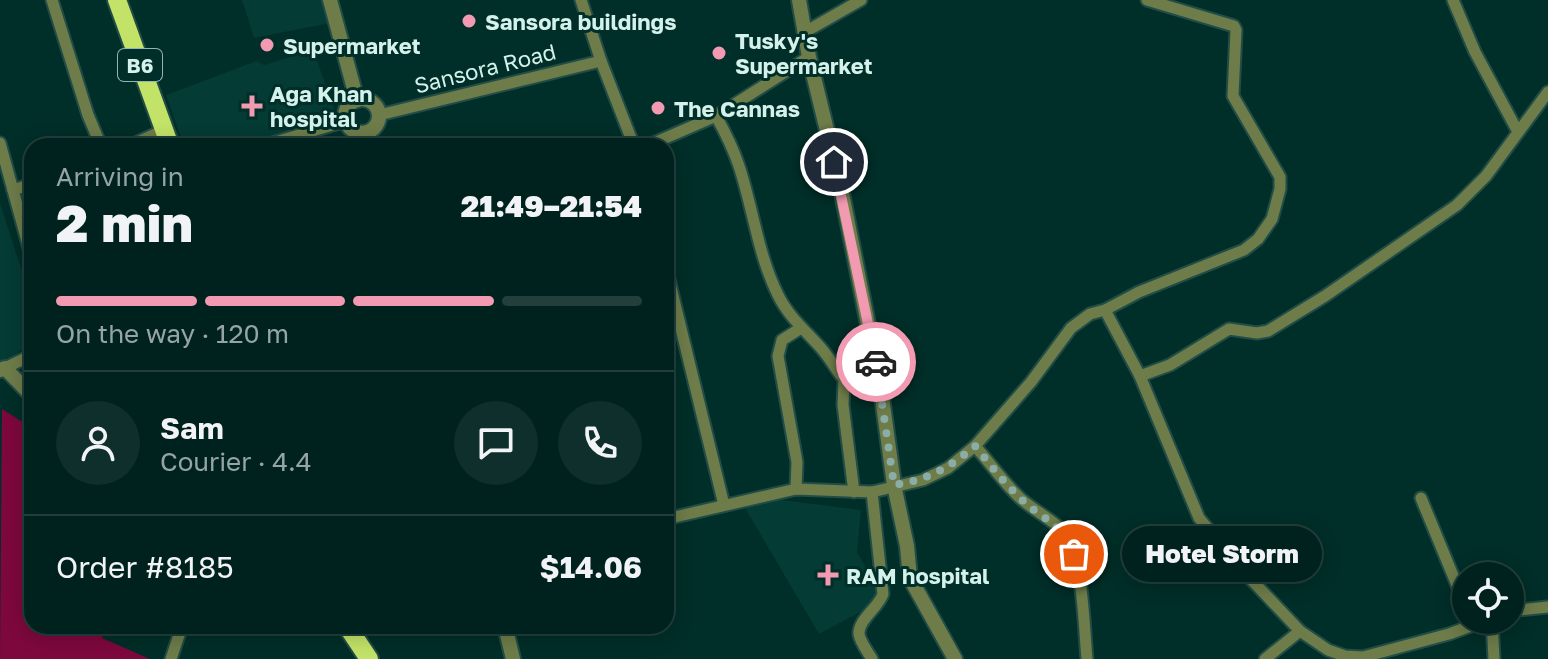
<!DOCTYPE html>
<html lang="en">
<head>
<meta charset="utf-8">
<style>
	body { margin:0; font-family:"Golos Text",sans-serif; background:#0e2f2b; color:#f1f3f6; height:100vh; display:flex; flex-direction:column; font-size:30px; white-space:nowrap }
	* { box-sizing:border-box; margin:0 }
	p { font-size:26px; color:#95a4a4 }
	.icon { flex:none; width:44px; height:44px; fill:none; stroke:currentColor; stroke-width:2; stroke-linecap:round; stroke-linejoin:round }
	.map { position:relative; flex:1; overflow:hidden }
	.drawer { position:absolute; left:24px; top:138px; width:650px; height:496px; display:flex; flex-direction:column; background:#00221e; border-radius:24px; box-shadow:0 4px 20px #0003,0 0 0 2px #223f3c }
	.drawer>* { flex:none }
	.tools { position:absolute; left:1452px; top:562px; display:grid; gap:16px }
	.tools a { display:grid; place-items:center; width:72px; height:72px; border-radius:50%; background:#00221e; box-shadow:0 4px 20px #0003,0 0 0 2px #223f3c; font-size:40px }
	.pin { position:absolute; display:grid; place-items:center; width:68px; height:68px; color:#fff; margin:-34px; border:4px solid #fff; border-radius:50%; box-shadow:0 2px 8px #0007 }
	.courier { position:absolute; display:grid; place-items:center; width:80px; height:80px; margin:-40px; border:6px solid #f19ab2; border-radius:50%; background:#fff; color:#222; box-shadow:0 2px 10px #0007 }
	.bubble { position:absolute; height:56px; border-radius:28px; background:#00221e; box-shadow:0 4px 20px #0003,0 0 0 2px #223f3c; font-size:26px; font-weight:800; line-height:56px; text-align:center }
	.headline em { font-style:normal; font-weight:800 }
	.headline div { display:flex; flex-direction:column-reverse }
	.headline { display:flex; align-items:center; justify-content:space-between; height:136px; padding:0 32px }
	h1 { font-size:52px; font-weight:800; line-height:60px }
	.bar { display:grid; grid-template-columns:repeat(4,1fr); gap:12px 8px; align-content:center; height:96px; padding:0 32px }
	.bar i { height:10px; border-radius:6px; background:#223f3c }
	.bar .active { background:#f19ab2 }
	.bar p { grid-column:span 4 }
	.line { display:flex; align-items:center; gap:20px; padding:0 32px; border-top:2px solid #223f3c }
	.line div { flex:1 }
	.round { display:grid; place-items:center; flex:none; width:84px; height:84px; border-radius:42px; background:#0e2f2b }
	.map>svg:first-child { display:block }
	.built { fill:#043b34 }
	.green { fill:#7d083d }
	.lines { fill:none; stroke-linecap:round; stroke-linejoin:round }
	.minor-casing { stroke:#224d47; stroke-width:15 }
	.tertiary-casing { stroke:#224d47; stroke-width:18 }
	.trunk-casing { stroke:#224d47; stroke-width:22 }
	.minor { stroke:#6d7c49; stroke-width:11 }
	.tertiary { stroke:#6d7c49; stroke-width:14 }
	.trunk { stroke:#c2e368; stroke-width:18 }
	.done { stroke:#8aada7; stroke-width:8; stroke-dasharray:0 14.4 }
	.route { stroke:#f19ab2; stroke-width:10 }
	.poi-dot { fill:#f19ab2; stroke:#002e28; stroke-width:3 }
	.labels { text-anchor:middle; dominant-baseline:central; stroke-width:6; stroke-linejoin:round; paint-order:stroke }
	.shield { fill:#002e28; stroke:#95b6b0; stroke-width:2 }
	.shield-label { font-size:20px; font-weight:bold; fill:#d5f1eb }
	.poi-label { font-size:22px; font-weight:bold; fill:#d5f1eb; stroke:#002e28; text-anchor:start }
	.street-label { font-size:22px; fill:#d5f1eb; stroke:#002e28 }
</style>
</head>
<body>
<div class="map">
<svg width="1548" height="659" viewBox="0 0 1548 659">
	<rect width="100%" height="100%" fill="#002e28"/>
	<!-- built -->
	<g class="built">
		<path d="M242,0H330L336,22L254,38Z"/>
		<path d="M313,50L338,118L247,146H184L166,95L256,61L264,65Z"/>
		<path d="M0,203L30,296L31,342L8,361L0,363Z"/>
		<path d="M775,499L861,510L857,552L885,599L819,634L745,508Z"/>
	</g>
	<!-- green -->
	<path class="green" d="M2,409L32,428V626H107L102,638L150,659H0Z"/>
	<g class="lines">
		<defs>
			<g id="minor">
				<path d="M52,0L88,115L101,146"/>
				<path d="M581,0L601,61L634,146"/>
				<path d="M1453,0L1475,52L1518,132"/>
				<path d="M805,32L861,0"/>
				<path d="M379,115L601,61"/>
				<path d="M716,116C725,132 733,148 739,166C753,208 758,255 778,295C788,316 806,331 821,348C846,378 837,386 881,390"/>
				<path d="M0,143L32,259"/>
				<path d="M129,146L164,130"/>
				<path d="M262,146L346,121"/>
				<path d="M647,146L716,116L809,57"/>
				<path d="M13,190L32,184"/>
				<path d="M666,267L724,505"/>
				<path d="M1105,310L1139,292L1244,250L1258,239L1272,219L1280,189V177L1233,96L1236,30L1234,26L1147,0"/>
				<path d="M5,368L32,355"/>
				<path d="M1140,376L1170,365L1229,329L1257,333L1268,331L1325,296L1457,205L1486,176L1548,92"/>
				<path d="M844,380L843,405L854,492"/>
				<path d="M975,446C990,463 1004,483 1020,498C1034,511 1058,522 1067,537C1083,563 1084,627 1087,659"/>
				<path d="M796,489L797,462L778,356L782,340L801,328"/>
				<path d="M1421,498L1466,607"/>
				<path d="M666,519L796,489L872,492L923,480L948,468L975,446L1031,382L1071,328L1090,314L1105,310L1140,376L1199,518L1247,575L1300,631L1328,650L1345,656L1363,657L1449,634L1487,620"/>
				<path d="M1510,611L1548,607"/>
				<path d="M1492,620L1494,659"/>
				<path d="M171,659L182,626"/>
				<path d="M872,659C868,652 860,642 859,634C858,620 879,607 883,594L872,492"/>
				<path d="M1265,659L1300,631"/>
			</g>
			<g id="tertiary">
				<path d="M330,0L357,100"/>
				<path d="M799,0L809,57L841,188L881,390L894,485L907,546L910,578L955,659"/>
				<circle cx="362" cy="116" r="17"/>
				<path d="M0,370L5,368L32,396"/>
				<path d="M505,626L513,659"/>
			</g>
			<g id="trunk">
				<path d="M117,0L170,146"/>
				<path d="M347,626L369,659"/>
			</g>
		</defs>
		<!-- minor casing -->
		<use href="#minor" class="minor-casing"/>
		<!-- tertiary casing -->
		<use href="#tertiary" class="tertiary-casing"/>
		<!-- trunk casing -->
		<use href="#trunk" class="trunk-casing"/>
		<!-- minor -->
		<use href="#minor" class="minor"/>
		<!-- tertiary -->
		<use href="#tertiary" class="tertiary"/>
		<!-- trunk -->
		<use href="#trunk" class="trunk"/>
	</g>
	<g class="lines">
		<!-- done -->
		<path class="done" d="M876,362L894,485C930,479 947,469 975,446C989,463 1002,480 1017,495C1040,519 1061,521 1074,554"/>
		<!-- route -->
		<path class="route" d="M834,162L876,362"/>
	</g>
	<!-- markers -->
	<g class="poi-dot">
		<circle cx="469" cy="21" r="8"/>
		<circle cx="267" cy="45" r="8"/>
		<circle cx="719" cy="53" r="8"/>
		<path d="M248 94h8v8h8v8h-8v8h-8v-8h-8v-8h8z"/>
		<circle cx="658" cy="108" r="8"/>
		<path d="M824 563h8v8h8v8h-8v8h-8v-8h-8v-8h8z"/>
	</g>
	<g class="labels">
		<!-- shield labels -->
		<rect class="shield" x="118" y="49" width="44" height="32" rx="6"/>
		<g class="shield-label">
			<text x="140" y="65">B6</text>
		</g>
		<!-- poi labels -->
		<g class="poi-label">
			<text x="485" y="21">Sansora buildings</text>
			<text x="735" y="40">Tusky's<tspan x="735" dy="25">Supermarket</tspan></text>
			<text x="283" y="45">Supermarket</text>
			<text x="270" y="93">Aga Khan<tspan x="270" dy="25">hospital</tspan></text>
			<text x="674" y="108">The Cannas</text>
			<text x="846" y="575">RAM hospital</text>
		</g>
		<!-- street labels -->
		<g class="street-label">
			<text transform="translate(485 68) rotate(-14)">Sansora Road</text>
		</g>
	</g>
</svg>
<div class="tools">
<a><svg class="icon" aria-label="locate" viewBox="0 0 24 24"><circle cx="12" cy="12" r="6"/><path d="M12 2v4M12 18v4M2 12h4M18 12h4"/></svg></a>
</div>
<div class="pin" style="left:1074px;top:554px;background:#ea580c"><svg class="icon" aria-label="bag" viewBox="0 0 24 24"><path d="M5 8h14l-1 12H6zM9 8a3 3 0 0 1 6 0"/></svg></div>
<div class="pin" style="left:834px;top:162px;background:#1f2937"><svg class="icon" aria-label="home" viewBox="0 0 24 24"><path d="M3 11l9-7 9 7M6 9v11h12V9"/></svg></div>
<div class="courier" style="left:876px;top:362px"><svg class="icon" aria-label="car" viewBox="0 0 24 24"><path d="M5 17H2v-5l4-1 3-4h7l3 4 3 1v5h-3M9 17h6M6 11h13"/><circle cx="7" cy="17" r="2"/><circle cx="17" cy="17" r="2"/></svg></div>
<div class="bubble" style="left:1122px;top:526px;width:200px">Hotel Storm</div>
<section class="drawer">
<div class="headline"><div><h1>2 min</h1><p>Arriving in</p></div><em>21:49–21:54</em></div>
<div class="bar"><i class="active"></i><i class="active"></i><i class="active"></i><i></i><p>On the way · 120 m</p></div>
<div class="line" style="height:144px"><a class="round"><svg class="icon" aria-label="person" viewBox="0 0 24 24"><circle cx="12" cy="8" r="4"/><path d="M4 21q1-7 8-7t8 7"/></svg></a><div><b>Sam</b><p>Courier · 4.4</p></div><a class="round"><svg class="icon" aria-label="chat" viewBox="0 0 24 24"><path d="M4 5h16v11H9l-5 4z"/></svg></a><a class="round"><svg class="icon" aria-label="phone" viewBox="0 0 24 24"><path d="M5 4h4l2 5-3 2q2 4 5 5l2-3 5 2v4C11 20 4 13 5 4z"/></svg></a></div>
<div class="line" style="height:104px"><div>Order #8185</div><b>$14.06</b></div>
</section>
</div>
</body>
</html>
